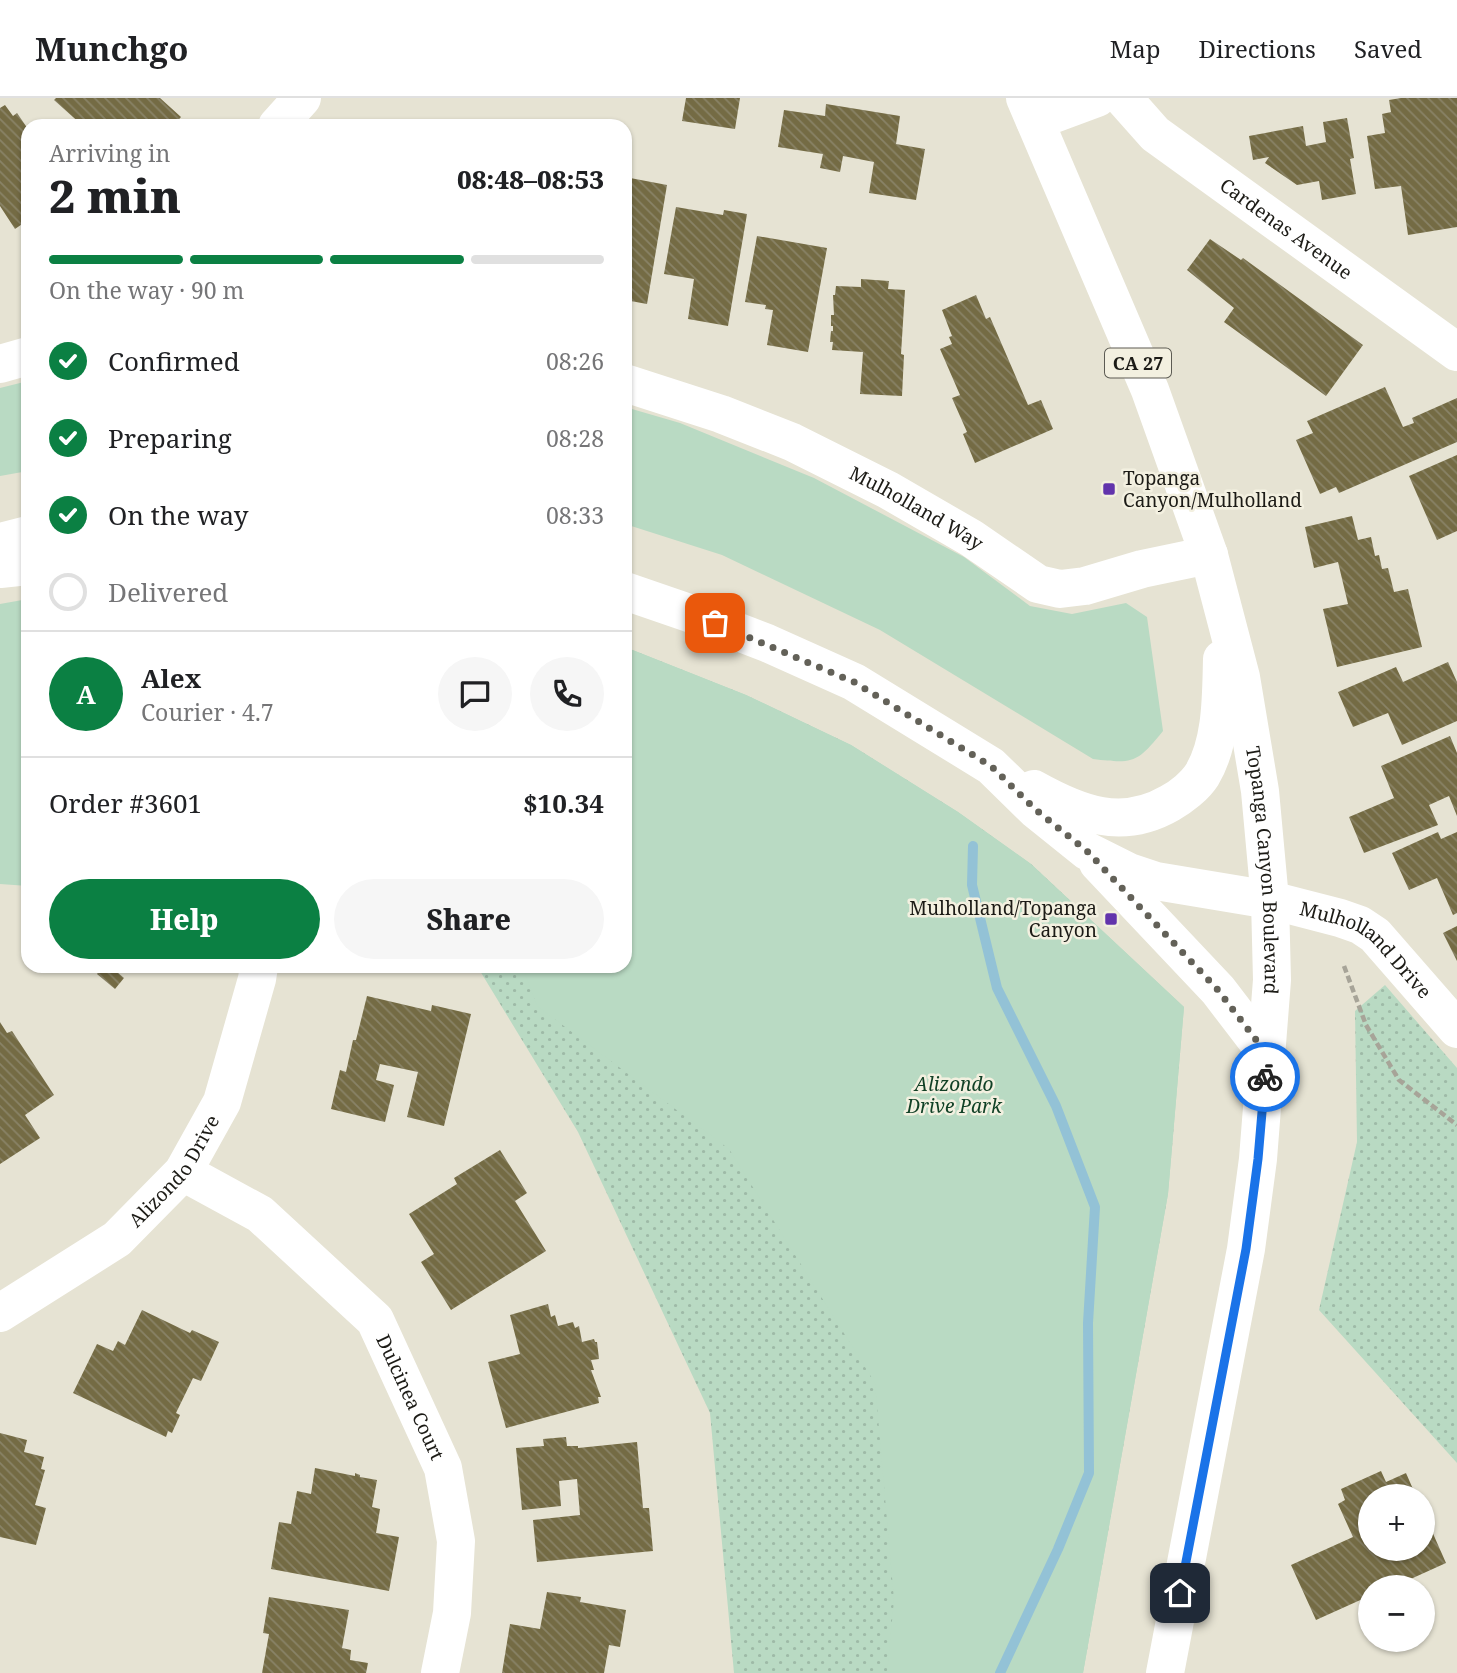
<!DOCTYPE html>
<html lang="en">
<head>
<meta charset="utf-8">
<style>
	body { margin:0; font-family:"Noto Serif",serif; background:#f6f6f6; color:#202124; height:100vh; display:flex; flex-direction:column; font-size:26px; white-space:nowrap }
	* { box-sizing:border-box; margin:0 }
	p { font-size:23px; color:#757577 }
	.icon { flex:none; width:38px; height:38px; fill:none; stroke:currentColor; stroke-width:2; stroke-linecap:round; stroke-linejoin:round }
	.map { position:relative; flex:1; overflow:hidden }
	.sheet { position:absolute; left:21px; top:21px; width:611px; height:854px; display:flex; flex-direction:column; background:#fff; border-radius:21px; box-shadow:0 2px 5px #0004 }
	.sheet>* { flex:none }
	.fabs { position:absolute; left:1358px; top:1386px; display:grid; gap:14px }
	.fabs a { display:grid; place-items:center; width:77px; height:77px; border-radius:50%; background:#fff; box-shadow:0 2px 5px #0004; font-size:35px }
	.pin { position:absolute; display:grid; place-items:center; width:60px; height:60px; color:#fff; margin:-30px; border-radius:14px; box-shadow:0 4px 10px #0006 }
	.courier { position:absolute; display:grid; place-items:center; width:70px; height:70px; margin:-35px; border:5px solid #1a73e8; border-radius:50%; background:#fff; color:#222; box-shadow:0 2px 9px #0007 }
	.headline em { font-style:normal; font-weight:800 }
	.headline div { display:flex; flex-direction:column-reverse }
	.headline { display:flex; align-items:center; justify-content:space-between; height:119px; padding:0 28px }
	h1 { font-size:46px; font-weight:800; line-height:52px }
	.bar { display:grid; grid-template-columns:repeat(4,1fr); gap:10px 7px; align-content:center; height:84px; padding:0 28px }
	.bar i { height:9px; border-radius:5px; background:#e0e0e0 }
	.bar .active { background:#0b8043 }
	.bar p { grid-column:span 4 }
	.line { display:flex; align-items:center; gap:18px; padding:0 28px; border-top:2px solid #e0e0e0 }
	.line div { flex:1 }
	.round { display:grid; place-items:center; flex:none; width:74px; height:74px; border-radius:37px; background:#f6f6f6 }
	ol { padding:0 28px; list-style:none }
	li { display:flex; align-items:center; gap:21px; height:77px }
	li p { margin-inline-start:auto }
	li .icon { padding:7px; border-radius:50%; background:#0b8043; color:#fff; stroke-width:4 }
	li:last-child { color:#757577 }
	li i { width:38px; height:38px; border:4px solid #e0e0e0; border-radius:50% }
	.button { display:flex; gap:14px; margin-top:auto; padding:14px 28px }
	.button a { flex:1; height:80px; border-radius:42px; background:#0b8043; color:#fff; font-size:28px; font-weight:800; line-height:80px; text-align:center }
	.button a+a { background:#f6f6f6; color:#202124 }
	header { display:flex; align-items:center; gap:42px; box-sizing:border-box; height:98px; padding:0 35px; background:#fff; border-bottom:2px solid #e0e0e0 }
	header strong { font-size:33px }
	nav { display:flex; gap:38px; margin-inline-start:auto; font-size:24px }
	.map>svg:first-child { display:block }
	.grass { fill:url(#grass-dots) }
	.park { fill:#b9dac3 }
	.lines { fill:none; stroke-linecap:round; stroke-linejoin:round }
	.stream { stroke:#93c2d6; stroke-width:10 }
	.building { fill:url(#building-back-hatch) }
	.path { stroke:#a7a498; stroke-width:4.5; stroke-dasharray:7 3.5; stroke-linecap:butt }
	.minor { stroke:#fff; stroke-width:38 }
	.major { stroke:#fff; stroke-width:38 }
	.done { stroke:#636158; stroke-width:7; stroke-dasharray:0 12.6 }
	.route { stroke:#1a73e8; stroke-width:9 }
	.poi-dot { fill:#6234ac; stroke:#f3f0e0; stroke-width:2.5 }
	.labels { text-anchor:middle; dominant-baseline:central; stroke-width:5; stroke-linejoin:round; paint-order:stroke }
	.shield { fill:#f3f0e0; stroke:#5c5b53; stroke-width:2 }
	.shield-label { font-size:18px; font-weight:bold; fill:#1c1b16 }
	.street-label { font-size:19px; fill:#1c1b16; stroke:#f3f0e0 }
	.poi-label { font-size:19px; fill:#1c1b16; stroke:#f3f0e0; text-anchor:start }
	.park-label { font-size:19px; font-style:italic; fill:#114126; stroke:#f3f0e0 }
</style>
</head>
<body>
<header>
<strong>Munchgo</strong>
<nav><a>Map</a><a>Directions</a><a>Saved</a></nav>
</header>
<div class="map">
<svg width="1457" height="1575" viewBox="0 0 1457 1575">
	<defs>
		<pattern id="grass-dots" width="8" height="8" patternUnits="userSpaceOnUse" patternTransform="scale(1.75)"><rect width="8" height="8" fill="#b9dac3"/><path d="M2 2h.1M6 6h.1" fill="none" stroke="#9ebaa7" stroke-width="1.8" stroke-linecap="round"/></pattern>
		<pattern id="building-back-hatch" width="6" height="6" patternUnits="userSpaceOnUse" patternTransform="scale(1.75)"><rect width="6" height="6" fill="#746b44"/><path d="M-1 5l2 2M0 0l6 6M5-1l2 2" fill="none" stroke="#898367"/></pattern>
	</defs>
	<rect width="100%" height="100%" fill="#e6e3d3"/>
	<!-- grass -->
	<g class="grass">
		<path d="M625,549L746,597L851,647L958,714L1031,766L1184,909L1168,1096L1083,1575H734L710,1315L578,1034L477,868H625Z"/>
		<path d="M1385,887L1457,970V1365L1319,1212L1357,1044L1355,913Z"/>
	</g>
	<!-- park -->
	<g class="park">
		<path d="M28,283V373L0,378V290Z"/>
		<path d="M625,309L680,325L814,380L964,459L1030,508L1072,516L1126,505L1147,519L1163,633C1137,665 1134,666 1093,661L880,532L722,457L625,426Z"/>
		<path d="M28,501V788L0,786V506Z"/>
		<path d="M625,549L746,597L851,647L958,714L1031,766L1184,909L1168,1096L1083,1575H887L894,1502L875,1285L729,1051L537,908L522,868H625Z"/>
	</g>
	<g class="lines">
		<!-- stream -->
		<path class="stream" d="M973,748L972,787L997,890L1056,1008L1095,1109L1088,1225L1089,1375L1058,1451L1000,1575"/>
	</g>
	<!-- building -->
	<g class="building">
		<path d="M56,0H160L181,19L173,28H132L126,23L121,28H83L54,2Z"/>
		<path d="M686,0H740L735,31L682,23Z"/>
		<path d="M1401,0H1457V129L1408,137L1401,88L1375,91L1367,38L1385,35L1382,16L1391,14L1389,2Z"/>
		<path d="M826,6L900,18L896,46L925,51L916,102L869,95L874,64L843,58L840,74L820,70L823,56L778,49L784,12L825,18Z"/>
		<path d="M5,7L13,18L17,15L28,31V122L15,131L0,108V10Z"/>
		<path d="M1347,20L1354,60L1350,61L1356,96L1322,102L1319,83L1297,87L1265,65L1269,59L1253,62L1249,38L1303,28L1306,48L1326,44L1323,24Z"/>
		<path d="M625,79L667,87L647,206L625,202Z"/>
		<path d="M676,109L723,117L724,112L747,116L728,228L688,221L694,181L664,176Z"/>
		<path d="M757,138L827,150L808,254L767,247L773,212L765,211L766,207L745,204Z"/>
		<path d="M1210,141L1241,162L1243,160L1363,247L1326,298L1224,224L1234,210L1187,172Z"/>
		<path d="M861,181L889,183L888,191L905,192L901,256L904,257L902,298L860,296L863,254L832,252L833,244H830L831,233H833V228H831V217H834L833,197H835L836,188L861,189Z"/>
		<path d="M976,197L986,221L990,219L1028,307L1041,302L1053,331L975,365L963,336L967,334L952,300L960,297L940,251L952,246L949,239L952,238L942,212Z"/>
		<path d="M1385,289L1403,329L1414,325L1412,320L1457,300V344L1339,395L1336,389L1320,396L1296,342L1313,335L1307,323Z"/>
		<path d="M1457,357V433L1437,442L1409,378Z"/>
		<path d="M1352,418L1358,442L1371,439L1375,458L1379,457L1382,471L1388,470L1394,494L1408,491L1422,549L1337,569L1323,511L1348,506L1338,464L1314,470L1305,429Z"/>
		<path d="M1448,564L1457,584V623L1402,647L1388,615L1353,629L1338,594L1396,569L1403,584Z"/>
		<path d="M1450,638L1457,655V718L1449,698L1429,707L1438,727L1364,755L1349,719L1394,700L1381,668Z"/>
		<path d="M1438,734L1441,741L1457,734V815L1453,817L1437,780L1409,792L1392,755Z"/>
		<path d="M1457,828V863L1443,835Z"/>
		<path d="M103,868H110L124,880L115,891L97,876Z"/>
		<path d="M367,898L431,913L432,907L471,916L444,1028L407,1019L418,974L380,966L376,982L394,987L385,1024L331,1011L340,972L346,974L353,942H356Z"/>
		<path d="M0,924L7,935L12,933L54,997L25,1017L40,1040L0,1066Z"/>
		<path d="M500,1052L527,1095L515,1103L546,1153L451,1212L421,1164L434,1156L409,1116L457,1086L454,1080Z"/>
		<path d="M548,1206L551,1219L555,1217L558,1228L573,1224L575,1230L579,1228L582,1244L594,1241L595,1244H597L599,1261L591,1262L594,1272H591L601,1299H598L599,1305L506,1330L488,1264L520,1256L510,1217Z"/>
		<path d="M142,1212L190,1235L192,1232L219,1244L201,1283L193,1280L176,1315L180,1317L172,1335L168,1333L166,1339L73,1295L97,1246L113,1253L118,1243L125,1247Z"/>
		<path d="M0,1335L27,1342L24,1354L44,1359L41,1371L45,1372L35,1407L46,1410L36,1447L0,1439Z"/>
		<path d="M566,1339L567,1348H578V1350L637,1344L643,1410H649L653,1453L537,1464L533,1422L580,1417L577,1381L559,1383L561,1408L522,1412L516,1350L544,1348L543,1341Z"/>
		<path d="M315,1370L355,1378V1375L360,1377V1379L377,1382L372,1409L380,1411L376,1435L399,1439L389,1493L271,1471L279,1424L291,1426L297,1393L311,1396Z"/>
		<path d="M1381,1373L1386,1384L1406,1375L1416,1398H1370V1451H1423V1413L1446,1465L1393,1489H1370V1499L1367,1501V1499L1316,1522L1291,1467L1353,1439L1338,1406L1345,1402L1341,1391Z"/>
		<path d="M547,1494L581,1499L580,1504L626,1512L620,1549L609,1547L604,1575H502L510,1526L540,1531Z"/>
		<path d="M269,1499L349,1512L342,1550L351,1552L350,1562L368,1565L366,1575H262L269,1536L263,1535Z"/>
	</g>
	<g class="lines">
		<!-- path -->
		<path class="path" d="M1344,868L1366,927L1399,982L1457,1027"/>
		<!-- minor -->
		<g class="minor">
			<path id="s1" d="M1123,0L1155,36L1457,254"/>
			<path d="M1035,23L1097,0"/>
			<path d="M277,28L302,0"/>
			<path d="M0,266L28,258"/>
			<path id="s2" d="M625,285L721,316L792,344L888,392L971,440L1038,486L1060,491L1085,488L1142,471L1209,457"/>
			<path d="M0,471L28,468"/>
			<path id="s3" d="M183,1074L260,1116L375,1222L443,1370L456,1443L452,1515L440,1575"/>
			<path id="s4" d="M0,1215L117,1141L183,1074L222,1004L257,881L259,868"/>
		</g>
		<!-- major -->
		<g class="major">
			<path id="s5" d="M1025,0L1150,292L1209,457L1241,579L1260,693L1270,802L1272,882L1258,1061L1246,1151L1165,1575"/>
			<path d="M0,444L28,437"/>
			<path id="s6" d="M625,493L689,515L767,545L854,584L991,668L1036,712L1087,753L1129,774L1156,783L1270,802L1340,820L1360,827L1375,837L1457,931"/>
			<path d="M1034,691C1079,716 1122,733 1170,705C1181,699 1195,688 1202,677C1222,644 1221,598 1222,561"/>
			<path d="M1098,765L1218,892L1267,956"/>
		</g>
	</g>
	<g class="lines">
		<!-- done -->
		<path class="done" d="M715,525L854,584L991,668L1036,712L1087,753L1218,892L1267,956L1265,979"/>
		<!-- route -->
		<path class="route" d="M1180,1495L1246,1151L1258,1061L1265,979"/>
	</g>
	<!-- markers -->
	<g class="poi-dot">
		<rect x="1102" y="384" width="14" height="14" rx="3.5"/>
		<rect x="1104" y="814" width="14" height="14" rx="3.5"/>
	</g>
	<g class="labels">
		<!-- shield labels -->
		<rect class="shield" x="1105" y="250.5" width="66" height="29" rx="5"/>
		<g class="shield-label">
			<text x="1138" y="265">CA 27</text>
		</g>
		<!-- street labels -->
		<g class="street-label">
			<text stroke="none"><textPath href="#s1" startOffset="210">Cardenas Avenue</textPath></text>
			<text stroke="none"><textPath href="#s2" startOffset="318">Mulholland Way</textPath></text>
			<text stroke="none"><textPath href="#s5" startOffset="814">Topanga Canyon Boulevard</textPath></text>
			<text stroke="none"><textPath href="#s6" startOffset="838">Mulholland Drive</textPath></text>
			<text stroke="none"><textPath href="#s4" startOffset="228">Alizondo Drive</textPath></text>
			<text stroke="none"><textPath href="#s3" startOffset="329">Dulcinea Court</textPath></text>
		</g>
		<!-- poi labels -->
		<g class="poi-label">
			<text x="1123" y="380">Topanga<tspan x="1123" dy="22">Canyon/Mulholland</tspan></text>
			<text x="1097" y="810" text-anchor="end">Mulholland/Topanga<tspan x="1097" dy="22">Canyon</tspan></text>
		</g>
		<!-- park labels -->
		<g class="park-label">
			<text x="954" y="986">Alizondo<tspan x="954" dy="22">Drive Park</tspan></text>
		</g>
	</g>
</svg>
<div class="fabs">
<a>+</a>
<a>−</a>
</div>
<div class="pin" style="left:715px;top:525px;background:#ea580c"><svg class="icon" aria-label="bag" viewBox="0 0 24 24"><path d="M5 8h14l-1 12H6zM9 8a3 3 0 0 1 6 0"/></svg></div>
<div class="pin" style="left:1180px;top:1495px;background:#1f2937"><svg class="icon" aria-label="home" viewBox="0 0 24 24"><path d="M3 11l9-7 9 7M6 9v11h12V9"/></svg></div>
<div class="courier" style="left:1265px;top:979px"><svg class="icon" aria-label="bike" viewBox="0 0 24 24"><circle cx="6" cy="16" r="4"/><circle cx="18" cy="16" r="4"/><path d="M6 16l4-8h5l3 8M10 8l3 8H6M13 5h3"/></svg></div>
<section class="sheet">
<div class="headline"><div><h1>2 min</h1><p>Arriving in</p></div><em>08:48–08:53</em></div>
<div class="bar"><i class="active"></i><i class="active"></i><i class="active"></i><i></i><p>On the way · 90 m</p></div>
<ol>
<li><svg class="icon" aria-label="check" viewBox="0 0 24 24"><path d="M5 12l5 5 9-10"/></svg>Confirmed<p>08:26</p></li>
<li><svg class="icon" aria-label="check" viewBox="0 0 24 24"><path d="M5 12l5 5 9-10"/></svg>Preparing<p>08:28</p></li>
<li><svg class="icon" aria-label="check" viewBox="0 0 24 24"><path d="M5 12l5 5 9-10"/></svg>On the way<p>08:33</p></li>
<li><i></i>Delivered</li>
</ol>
<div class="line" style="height:126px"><b class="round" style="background:#0b8043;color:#fff">A</b><div><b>Alex</b><p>Courier · 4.7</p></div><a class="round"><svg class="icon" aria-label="chat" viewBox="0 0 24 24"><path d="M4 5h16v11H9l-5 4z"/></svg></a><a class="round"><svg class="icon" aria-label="phone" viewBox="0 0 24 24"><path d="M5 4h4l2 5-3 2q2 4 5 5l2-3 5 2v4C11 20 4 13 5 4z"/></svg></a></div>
<div class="line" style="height:91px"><div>Order #3601</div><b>$10.34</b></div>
<div class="button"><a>Help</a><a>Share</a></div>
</section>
</div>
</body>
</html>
